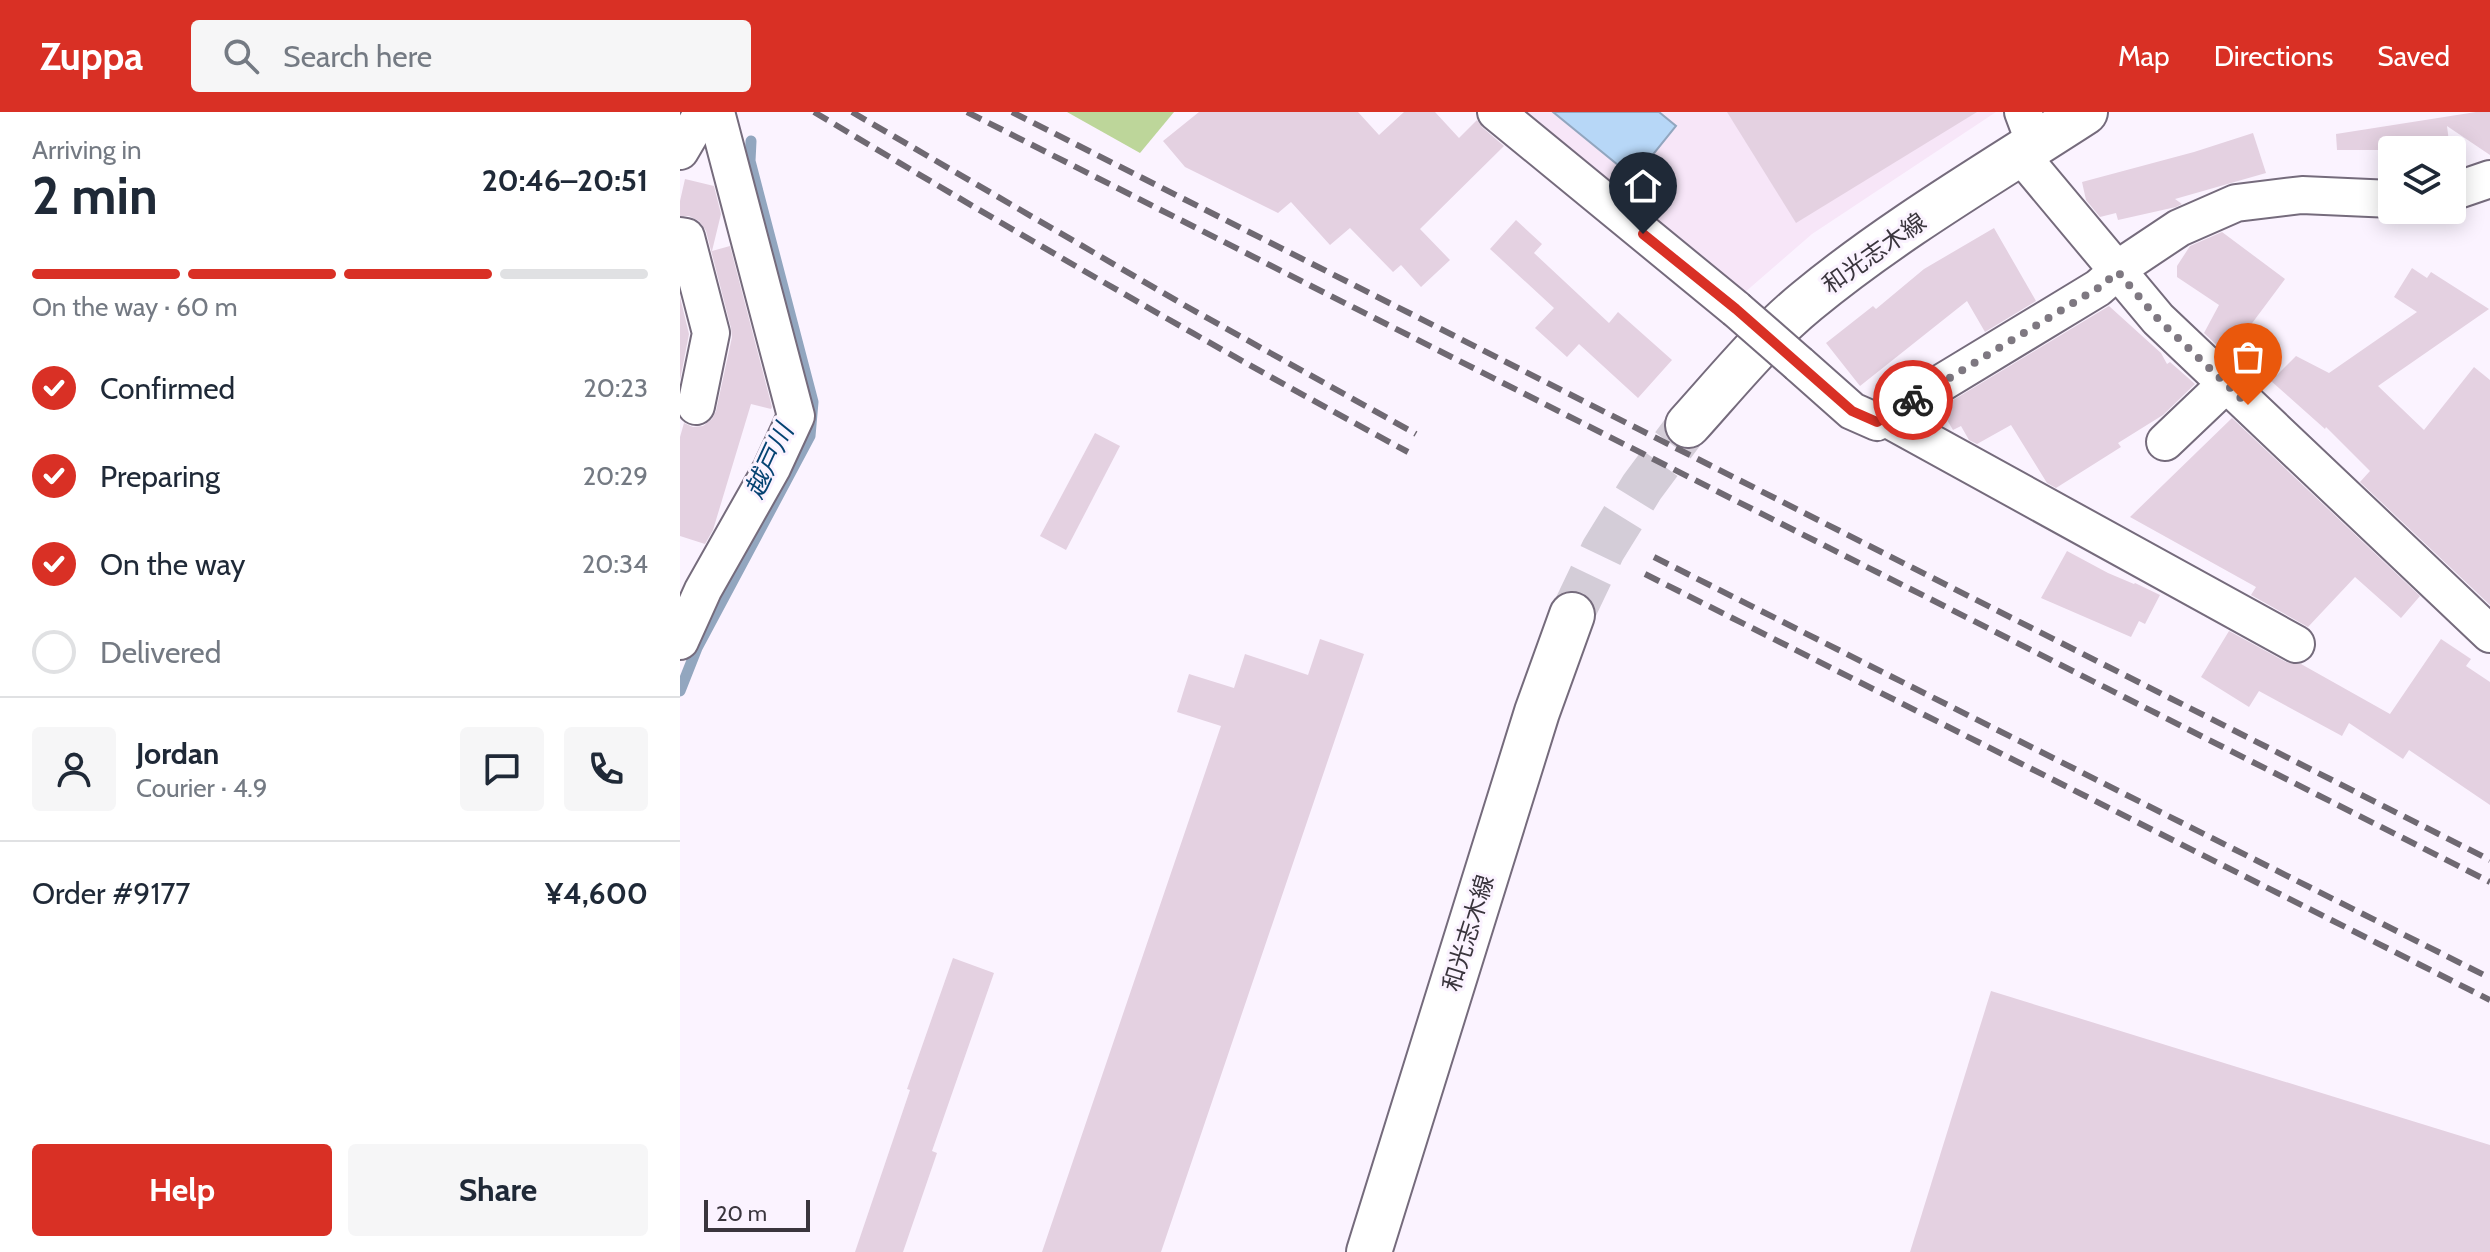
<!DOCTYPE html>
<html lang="en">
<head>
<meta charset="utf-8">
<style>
	body { margin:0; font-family:Cabin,"Noto Sans JP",sans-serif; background:#f6f6f7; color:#1f2937; height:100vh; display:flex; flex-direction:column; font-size:30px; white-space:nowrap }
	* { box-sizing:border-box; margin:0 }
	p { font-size:26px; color:#747a83 }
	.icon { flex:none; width:44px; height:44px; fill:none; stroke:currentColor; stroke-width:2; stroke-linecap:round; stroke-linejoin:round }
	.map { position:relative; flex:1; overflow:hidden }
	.sheet { display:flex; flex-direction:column; background:#fff; width:680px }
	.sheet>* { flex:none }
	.tools { position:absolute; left:1698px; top:24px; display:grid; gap:16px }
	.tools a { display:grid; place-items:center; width:88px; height:88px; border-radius:8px; background:#fff; box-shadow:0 4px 20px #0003; font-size:40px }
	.scale { position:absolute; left:24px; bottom:20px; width:106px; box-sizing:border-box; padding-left:8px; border:4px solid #3a353d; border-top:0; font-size:22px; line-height:28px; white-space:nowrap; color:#3a353d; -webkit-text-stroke:6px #fbf3ff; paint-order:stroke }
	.pin { position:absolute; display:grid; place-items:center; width:68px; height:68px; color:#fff; margin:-82px -34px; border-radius:50% 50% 50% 0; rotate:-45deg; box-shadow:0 0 8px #0007 }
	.pin .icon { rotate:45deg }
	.courier { position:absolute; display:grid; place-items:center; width:80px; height:80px; margin:-40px; border:6px solid #d93025; border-radius:50%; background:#fff; color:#222; box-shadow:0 2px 10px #0007 }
	.summary em { font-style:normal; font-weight:800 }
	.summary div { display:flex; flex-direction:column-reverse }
	.summary { display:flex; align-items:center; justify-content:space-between; height:136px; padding:0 32px }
	h1 { font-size:52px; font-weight:800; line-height:60px }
	.bar { display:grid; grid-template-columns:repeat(4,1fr); gap:12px 8px; align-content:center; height:96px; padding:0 32px }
	.bar i { height:10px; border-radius:6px; background:#e0e1e3 }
	.bar .active { background:#d93025 }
	.bar p { grid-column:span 4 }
	.line { display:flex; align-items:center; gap:20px; padding:0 32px; border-top:2px solid #e0e1e3 }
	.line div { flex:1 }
	.round { display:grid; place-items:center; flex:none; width:84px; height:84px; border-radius:8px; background:#f6f6f7 }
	ol { padding:0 32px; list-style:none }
	li { display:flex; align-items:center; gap:24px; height:88px }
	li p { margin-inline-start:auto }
	li .icon { padding:8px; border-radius:50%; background:#d93025; color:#fff; stroke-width:4 }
	li:last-child { color:#747a83 }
	li i { width:44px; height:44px; border:4px solid #e0e1e3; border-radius:50% }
	.button { display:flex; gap:16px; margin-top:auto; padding:16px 32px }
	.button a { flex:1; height:92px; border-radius:8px; background:#d93025; color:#fff; font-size:32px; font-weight:800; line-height:92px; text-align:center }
	.button a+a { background:#f6f6f7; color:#1f2937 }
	header { display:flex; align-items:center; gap:48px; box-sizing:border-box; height:112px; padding:0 40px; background:#d93025; color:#fff }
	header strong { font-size:38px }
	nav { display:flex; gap:44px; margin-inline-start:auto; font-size:28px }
	.search { width:560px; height:72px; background:#f6f6f7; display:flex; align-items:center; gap:20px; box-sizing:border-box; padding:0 28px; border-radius:8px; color:#747a83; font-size:30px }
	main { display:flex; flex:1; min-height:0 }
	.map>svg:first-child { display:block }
	.education { fill:#f7e6f8 }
	.green { fill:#bdd69a }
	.water { fill:#b7d7f7; stroke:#92a6bf; stroke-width:2 }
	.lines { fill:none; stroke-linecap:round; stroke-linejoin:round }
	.stream { stroke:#92a6bf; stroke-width:11 }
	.building { fill:#e4d1e1 }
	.major-tunnel { stroke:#d4cdd8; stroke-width:44; stroke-dasharray:44 22; stroke-linecap:butt }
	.minor-casing { stroke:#756b7c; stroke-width:40 }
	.major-casing { stroke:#756b7c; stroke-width:48 }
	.minor { stroke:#fff; stroke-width:36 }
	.major { stroke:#fff; stroke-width:44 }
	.rail { stroke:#6f6972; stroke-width:6; stroke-dasharray:16 8; stroke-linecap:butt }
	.minor-bridge-casing { stroke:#756b7c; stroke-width:40; stroke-linecap:butt }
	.minor-bridge { stroke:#fff; stroke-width:36 }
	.done { stroke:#7e7881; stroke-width:8; stroke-dasharray:0 14.4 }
	.route { stroke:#d93025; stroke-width:10 }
	.labels { text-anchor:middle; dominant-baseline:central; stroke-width:6; stroke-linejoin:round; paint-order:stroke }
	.street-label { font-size:24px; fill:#3a353d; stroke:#fbf3ff }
	.water-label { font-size:26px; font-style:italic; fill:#054372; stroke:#fbf3ff }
</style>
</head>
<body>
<header>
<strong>Zuppa</strong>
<div class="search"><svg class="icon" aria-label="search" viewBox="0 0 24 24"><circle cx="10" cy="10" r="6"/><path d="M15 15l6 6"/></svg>Search here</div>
<nav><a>Map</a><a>Directions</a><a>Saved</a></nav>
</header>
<main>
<section class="sheet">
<div class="summary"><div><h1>2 min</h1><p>Arriving in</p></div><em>20:46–20:51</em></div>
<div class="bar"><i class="active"></i><i class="active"></i><i class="active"></i><i></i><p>On the way · 60 m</p></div>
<ol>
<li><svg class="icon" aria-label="check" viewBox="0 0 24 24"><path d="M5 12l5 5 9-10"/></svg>Confirmed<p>20:23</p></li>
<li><svg class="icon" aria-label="check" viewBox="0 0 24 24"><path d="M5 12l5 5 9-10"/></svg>Preparing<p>20:29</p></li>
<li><svg class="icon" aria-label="check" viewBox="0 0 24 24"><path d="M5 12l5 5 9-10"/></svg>On the way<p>20:34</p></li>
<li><i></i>Delivered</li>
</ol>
<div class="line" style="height:144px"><a class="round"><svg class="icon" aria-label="person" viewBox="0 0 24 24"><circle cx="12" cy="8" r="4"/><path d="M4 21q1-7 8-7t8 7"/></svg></a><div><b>Jordan</b><p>Courier · 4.9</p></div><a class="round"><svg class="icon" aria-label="chat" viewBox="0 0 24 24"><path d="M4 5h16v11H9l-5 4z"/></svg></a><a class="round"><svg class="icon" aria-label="phone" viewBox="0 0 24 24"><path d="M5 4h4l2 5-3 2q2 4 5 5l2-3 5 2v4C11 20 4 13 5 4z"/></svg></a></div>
<div class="line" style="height:104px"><div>Order #9177</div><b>¥4,600</b></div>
<div class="button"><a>Help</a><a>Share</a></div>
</section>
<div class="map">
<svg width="1810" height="1140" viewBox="0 0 1810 1140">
	<rect width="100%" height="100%" fill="#fbf3ff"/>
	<!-- education -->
	<path class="education" d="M841,0H1316L1132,122L1064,181Z"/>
	<!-- green -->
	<path class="green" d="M387,0H494L460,41Z"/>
	<!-- water -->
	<path class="water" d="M873,0H979L996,14L954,66Z"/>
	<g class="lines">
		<!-- stream -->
		<path class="stream" d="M0,579L17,536L130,324L133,290L70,49L71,29"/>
	</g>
	<!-- building -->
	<g class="building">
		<path d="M519,0H678L699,23L724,0H755L779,26L797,8L803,16L824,34L740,117L770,148L741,175L721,153L713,160L670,116L650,133L611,90L598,101L505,55L483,29Z"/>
		<path d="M1047,0H1297L1116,111Z"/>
		<path d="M1796,0H1810V43L1767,14L1770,38H1657L1656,22Z"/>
		<path d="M1573,21L1586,61L1495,87L1502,92L1496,95L1438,108L1436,101L1420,105L1406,88L1402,70L1514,40Z"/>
		<path d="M5,67L34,74L41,102L32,139L50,134L92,295L91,297L71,292L33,418L25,432L0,424V325L4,311L13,315L23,314L32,307L36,299L52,225L51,216L26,119L19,109L9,104H0V89Z"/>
		<path d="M836,108L862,132L854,141L929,211L938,200L992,248L958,286L899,232L887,245L855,216L874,196L810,137Z"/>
		<path d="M1314,116L1356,189L1305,220L1287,189L1180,274L1146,231L1193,194L1196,197L1244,157Z"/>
		<path d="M1542,120L1605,167L1567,218L1596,233L1560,255L1524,221L1539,193L1497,165V154L1510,134Z"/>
		<path d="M1732,156L1747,166L1751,160L1809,197L1698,274L1744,318L1794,255L1810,268V493L1680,370L1690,359L1646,315L1645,317L1591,269L1616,244L1649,261L1737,200L1714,185Z"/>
		<path d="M0,185L9,222L0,268Z"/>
		<path d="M1429,194L1481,241L1487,252L1490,250L1515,272L1483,303L1438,331L1441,335L1376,376L1367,371L1331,313L1297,332L1289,328L1281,314L1273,318L1260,296Z"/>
		<path d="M1552,306L1740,484L1721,506L1675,465L1628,515L1571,483L1576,475L1450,405Z"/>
		<path d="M415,321L440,334L386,438L360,424Z"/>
		<path d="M1387,439L1428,461L1454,472L1455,471L1480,483L1465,512L1459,509L1451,525L1361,486Z"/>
		<path d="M1549,519L1606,550L1621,552L1710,602L1761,527L1791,547L1786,554L1810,570V693L1729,638L1723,647L1669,611L1662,624L1579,579L1569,595L1521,565Z"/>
		<path d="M640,527L684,542L481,1140H362L541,614L497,600L509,562L554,576L565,542L628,563Z"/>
		<path d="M273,846L314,861L252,1039L257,1041L223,1140H175L230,978L227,977Z"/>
		<path d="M1311,879L1810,1033V1140H1230Z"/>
	</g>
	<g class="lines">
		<!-- major-tunnel -->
		<path class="major-tunnel" d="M892,503L923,438L962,375L1008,313"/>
		<defs>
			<g id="minor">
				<path d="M816,0L1056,197"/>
				<path d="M1343,0L1355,32"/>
				<path d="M0,39L23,0"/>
				<path d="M1340,42L1478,207L1810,522"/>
				<path d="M1772,80L1810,67"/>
				<path d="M0,124L6,125L31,221L16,294"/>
				<path d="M1119,252L1172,299L1197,310L1418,176L1448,150L1499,116L1556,91L1622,83L1712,87"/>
				<path d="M1204,305L1616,532"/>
				<path d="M1485,330L1546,272"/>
				<path d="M0,529L23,478L92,356L116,304L36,0"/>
			</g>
			<g id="major">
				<path d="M1008,313C1046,271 1083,225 1127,189C1213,118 1311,61 1405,0"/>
				<path d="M689,1140L857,600L892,503"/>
			</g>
		</defs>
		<!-- minor casing -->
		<use href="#minor" class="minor-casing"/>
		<!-- major casing -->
		<use href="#major" class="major-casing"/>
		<!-- minor -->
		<use href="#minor" class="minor"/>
		<!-- major -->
		<use href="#major" class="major"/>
		<!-- rail -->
		<g class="rail">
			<path d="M134,0C330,117 527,232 728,340"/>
			<path d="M172,0L504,193L736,322"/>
			<path d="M287,0L1810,770"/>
			<path d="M332,0L1810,748"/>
			<path d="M974,445L1810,866"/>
			<path d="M965,462L1810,888"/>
		</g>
		<defs>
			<path id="minor-bridge" d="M1056,197L1119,252"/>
		</defs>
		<!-- minor-bridge casing -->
		<use href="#minor-bridge" class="minor-bridge-casing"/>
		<!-- minor-bridge -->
		<use href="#minor-bridge" class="minor-bridge"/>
	</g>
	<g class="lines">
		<!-- done -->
		<path class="done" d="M1233,288L1418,176L1438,160L1478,207L1568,293"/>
		<!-- route -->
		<path class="route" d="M963,122L1056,197L1172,299L1197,310L1233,288"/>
	</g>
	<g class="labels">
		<!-- street labels -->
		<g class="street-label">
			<text transform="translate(1194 141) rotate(-35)">和光志木線</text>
			<text transform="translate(788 821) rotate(-73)">和光志木線</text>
		</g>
		<!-- water labels -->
		<g class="water-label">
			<text transform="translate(89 349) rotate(-65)">越戸川</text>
		</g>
	</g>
</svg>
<div class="tools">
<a><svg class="icon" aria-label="layers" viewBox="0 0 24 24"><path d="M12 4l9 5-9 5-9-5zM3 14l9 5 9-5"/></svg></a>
</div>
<div class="scale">20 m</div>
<div class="pin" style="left:1568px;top:293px;background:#ea580c"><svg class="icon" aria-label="bag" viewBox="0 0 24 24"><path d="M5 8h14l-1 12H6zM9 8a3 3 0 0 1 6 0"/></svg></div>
<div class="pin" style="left:963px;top:122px;background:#1f2937"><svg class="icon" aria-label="home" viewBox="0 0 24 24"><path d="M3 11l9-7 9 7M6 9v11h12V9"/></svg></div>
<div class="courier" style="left:1233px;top:288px"><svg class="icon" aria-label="bike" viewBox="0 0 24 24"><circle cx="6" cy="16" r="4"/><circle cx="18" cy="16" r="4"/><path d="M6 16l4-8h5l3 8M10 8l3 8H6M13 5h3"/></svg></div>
</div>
</main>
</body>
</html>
